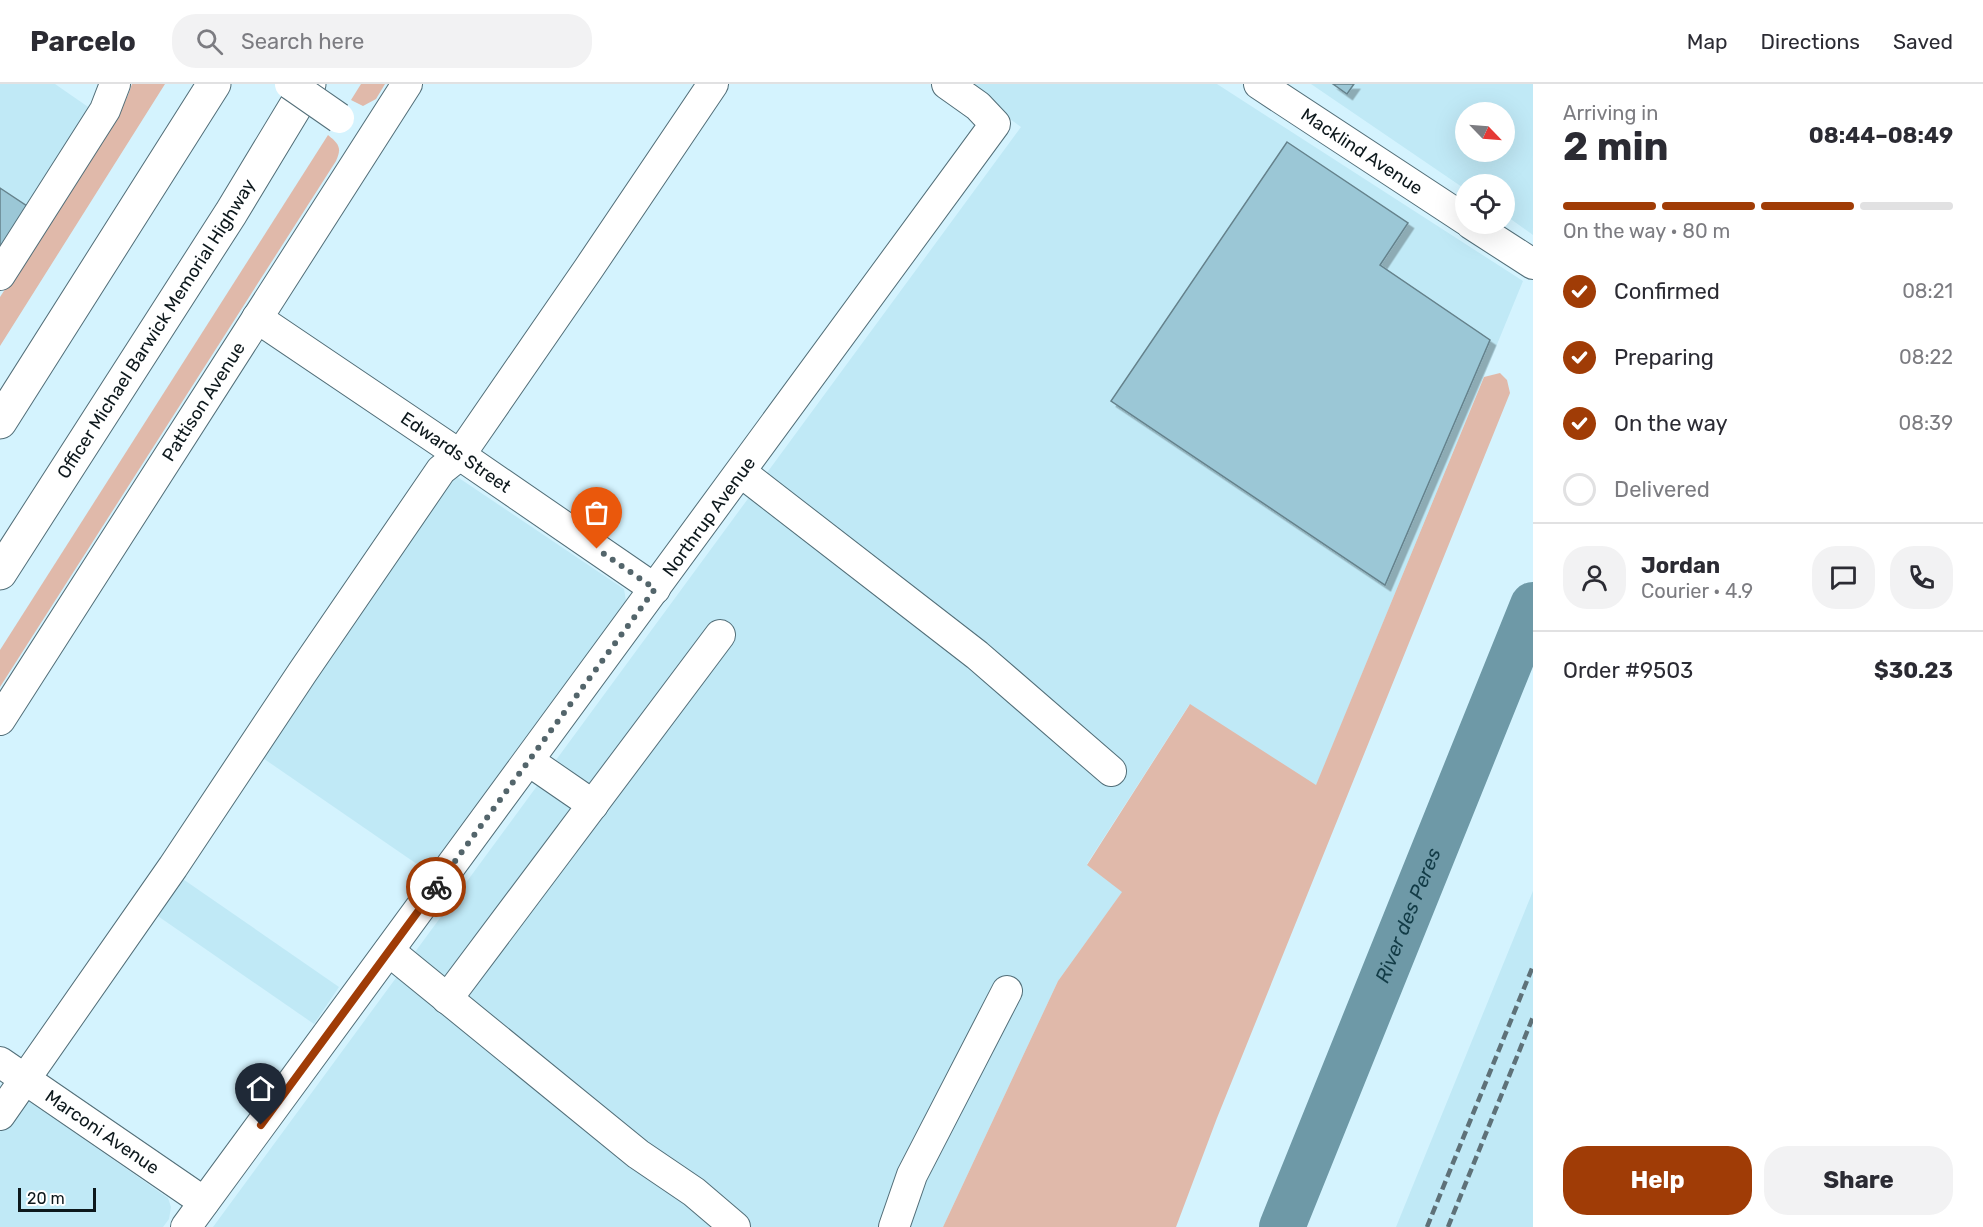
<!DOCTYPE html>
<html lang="en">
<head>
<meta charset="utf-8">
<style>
	body { margin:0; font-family:Rubik,sans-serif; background:#f2f2f3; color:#2b2b33; height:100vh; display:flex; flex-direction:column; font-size:22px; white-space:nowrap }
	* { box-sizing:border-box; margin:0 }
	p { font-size:20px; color:#7c7c81 }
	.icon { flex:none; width:33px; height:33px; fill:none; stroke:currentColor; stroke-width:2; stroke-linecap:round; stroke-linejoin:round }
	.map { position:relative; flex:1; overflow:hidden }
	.details { display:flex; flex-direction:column; background:#fff; width:450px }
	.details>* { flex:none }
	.needle { width:39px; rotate:115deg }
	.buttons { position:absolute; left:1455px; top:18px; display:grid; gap:12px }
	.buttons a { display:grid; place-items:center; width:60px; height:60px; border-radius:50%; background:#fff; box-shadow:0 6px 24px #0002; font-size:30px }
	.scale { position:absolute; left:18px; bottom:15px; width:78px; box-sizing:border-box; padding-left:6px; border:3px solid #0d181c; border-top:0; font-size:16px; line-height:21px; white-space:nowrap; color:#0d181c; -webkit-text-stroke:4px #fff; paint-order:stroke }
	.pin { position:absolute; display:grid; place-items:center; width:51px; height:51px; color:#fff; margin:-62px -26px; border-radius:50% 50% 50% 0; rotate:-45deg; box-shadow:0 0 6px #0007 }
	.pin .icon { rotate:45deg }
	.courier { position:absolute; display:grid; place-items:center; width:60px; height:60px; margin:-30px; border:4px solid #a03c06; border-radius:50%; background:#fff; color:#222; box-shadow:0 2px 8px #0007 }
	.summary em { font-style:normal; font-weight:700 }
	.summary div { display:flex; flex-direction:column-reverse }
	.summary { display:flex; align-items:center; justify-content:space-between; height:102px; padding:0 30px }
	h1 { font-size:39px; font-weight:700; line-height:45px }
	.bar { display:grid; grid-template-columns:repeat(4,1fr); gap:9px 6px; align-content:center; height:72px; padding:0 30px }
	.bar i { height:8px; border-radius:4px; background:#e1e1e2 }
	.bar .active { background:#a03c06 }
	.bar p { grid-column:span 4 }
	.line { display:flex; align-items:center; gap:15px; padding:0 30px; border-top:2px solid #e1e1e2 }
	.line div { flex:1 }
	.round { display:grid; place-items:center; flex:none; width:63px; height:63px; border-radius:24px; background:#f2f2f3 }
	ol { padding:0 30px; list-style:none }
	li { display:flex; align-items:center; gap:18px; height:66px }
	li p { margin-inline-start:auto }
	li .icon { padding:6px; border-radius:50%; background:#a03c06; color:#fff; stroke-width:4 }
	li:last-child { color:#7c7c81 }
	li i { width:33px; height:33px; border:3px solid #e1e1e2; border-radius:50% }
	.primary-button { display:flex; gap:12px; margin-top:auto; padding:12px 30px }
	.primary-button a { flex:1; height:69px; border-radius:24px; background:#a03c06; color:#fff; font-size:24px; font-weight:700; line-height:69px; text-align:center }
	.primary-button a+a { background:#f2f2f3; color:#2b2b33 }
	header { display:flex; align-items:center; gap:36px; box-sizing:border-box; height:84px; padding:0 30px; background:#fff; border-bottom:2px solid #e1e1e2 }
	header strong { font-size:28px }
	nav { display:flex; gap:33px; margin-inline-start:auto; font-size:21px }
	.search { width:420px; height:54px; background:#f2f2f3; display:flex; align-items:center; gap:15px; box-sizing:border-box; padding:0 21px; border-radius:24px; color:#7c7c81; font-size:22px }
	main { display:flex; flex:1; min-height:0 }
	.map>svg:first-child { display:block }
	.built { fill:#c0e9f6; fill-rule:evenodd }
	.green { fill:#e0b9aa }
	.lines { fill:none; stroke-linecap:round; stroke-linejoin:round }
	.river { stroke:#6e99a7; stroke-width:46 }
	.building { fill:#9bc7d6; stroke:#65828c; stroke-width:1.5; filter:url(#shadow) }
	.minor-casing { stroke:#526e78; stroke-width:32 }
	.highway-casing { stroke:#526e78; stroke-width:35 }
	.minor { stroke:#fff; stroke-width:30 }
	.highway { stroke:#fff; stroke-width:33 }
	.rail { stroke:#5e7178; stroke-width:4.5; stroke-dasharray:9 4.5; stroke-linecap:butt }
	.minor-bridge-casing { stroke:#526e78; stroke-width:32; stroke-linecap:butt }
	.minor-bridge { stroke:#fff; stroke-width:30 }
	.done { stroke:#53656b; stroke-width:6; stroke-dasharray:0 10.8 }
	.route { stroke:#a03c06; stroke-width:8 }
	.labels { text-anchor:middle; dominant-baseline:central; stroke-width:6; stroke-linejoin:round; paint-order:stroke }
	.street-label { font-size:18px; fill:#0d181c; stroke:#fff }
	.water-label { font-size:20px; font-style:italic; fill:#123b46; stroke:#fff }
</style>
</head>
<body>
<header>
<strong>Parcelo</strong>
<div class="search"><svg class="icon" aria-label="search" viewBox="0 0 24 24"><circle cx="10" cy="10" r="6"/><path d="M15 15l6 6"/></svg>Search here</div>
<nav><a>Map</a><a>Directions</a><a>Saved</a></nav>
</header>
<main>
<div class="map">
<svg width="1533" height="1143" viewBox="0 0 1533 1143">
	<defs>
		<filter id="shadow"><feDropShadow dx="5.5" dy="5.5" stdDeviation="0" flood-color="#0004"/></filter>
	</defs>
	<rect width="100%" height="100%" fill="#d4f3fe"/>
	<!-- built -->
	<g class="built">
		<path d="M0,0H55L91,25L0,173Z"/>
		<path d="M961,0H1217L1523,197L1316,702L1189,621L1087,780L1123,807L1058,897L943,1143H213L1021,43Z"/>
		<path d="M1311,0H1533V151L1505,131L1504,100H1466L1465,105ZM1466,28H1504V68H1466Z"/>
		<path d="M450,388L624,505L626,517L427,787L257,670Z"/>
		<path d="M177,791L339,903L314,940L152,828Z"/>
		<path d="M1533,807V1143H1396Z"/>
		<path d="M24,1013L168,1114L171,1123L169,1135L163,1143H0V1048Z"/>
	</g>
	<!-- green -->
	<g class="green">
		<path d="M132,0H165L0,262V213L116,35L128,11Z"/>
		<path d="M361,0H385L376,15L363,22L351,16Z"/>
		<path d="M328,51C339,60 342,64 336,77L0,603V566Z"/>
		<path d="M1500,289L1507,296L1510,309L1217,1034L1176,1143H943L1058,897L1122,808L1087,781L1190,620L1316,701L1484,293Z"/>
	</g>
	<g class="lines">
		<!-- river -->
		<path class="river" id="s1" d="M1282,1143L1533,521"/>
	</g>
	<!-- building -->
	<g class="building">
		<path d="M1333,0H1354L1347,10Z"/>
		<path d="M1287,58L1408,139L1380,181L1490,256L1385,501L1111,317Z"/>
		<path d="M0,104L30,124L0,168Z"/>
	</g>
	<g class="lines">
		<defs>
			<g id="minor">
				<path id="s2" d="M1259,0L1466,136"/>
				<path d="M1471,140L1533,180"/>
				<path d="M0,191L105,26L115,0"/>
				<path id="s3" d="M257,234L460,371L655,505"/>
				<path d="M742,389L977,571L1111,687"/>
				<path id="s4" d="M0,636L407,0"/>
				<path d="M529,677L593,721"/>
				<path d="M389,867L638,1070L694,1108L735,1143"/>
				<path d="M447,915L720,551"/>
				<path id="s5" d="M0,978L204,1118"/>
				<path d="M0,1031L173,783L302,589L441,386L460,371L589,184L713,0"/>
				<path id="s6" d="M186,1143C457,776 728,409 995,40L978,22L947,0"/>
				<path d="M894,1143L912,1091L1007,907"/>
			</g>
			<g id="highway">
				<path d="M0,338L214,0"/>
				<path id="s7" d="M0,489L231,129L309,0"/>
			</g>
		</defs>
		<!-- minor casing -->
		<use href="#minor" class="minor-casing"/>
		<!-- highway casing -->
		<use href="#highway" class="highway-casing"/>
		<!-- minor -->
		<use href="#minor" class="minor"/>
		<!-- highway -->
		<use href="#highway" class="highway"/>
		<!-- rail -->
		<g class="rail">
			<path d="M1427,1143L1533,882"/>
			<path d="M1448,1143L1533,933"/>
		</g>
		<defs>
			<path id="minor-bridge" d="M290,0L339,34"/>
		</defs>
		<!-- minor-bridge casing -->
		<use href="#minor-bridge" class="minor-bridge-casing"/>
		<!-- minor-bridge -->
		<use href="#minor-bridge" class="minor-bridge"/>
	</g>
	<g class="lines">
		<!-- done -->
		<path class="done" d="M436,803L655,505L597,465"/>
		<!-- route -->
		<path class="route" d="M261,1041L436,803"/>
	</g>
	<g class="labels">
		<!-- street labels -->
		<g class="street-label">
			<text stroke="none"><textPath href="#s2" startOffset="123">Macklind Avenue</textPath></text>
			<text stroke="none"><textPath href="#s7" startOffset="290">Officer Michael Barwick Memorial Highway</textPath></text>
			<text stroke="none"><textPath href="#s4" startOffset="378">Pattison Avenue</textPath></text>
			<text stroke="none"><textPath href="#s3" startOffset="240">Edwards Street</textPath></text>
			<text stroke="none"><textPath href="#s6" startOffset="882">Northrup Avenue</textPath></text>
			<text stroke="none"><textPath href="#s5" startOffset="124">Marconi Avenue</textPath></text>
		</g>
		<!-- water labels -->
		<g class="water-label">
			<text stroke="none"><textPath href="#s1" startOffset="336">River des Peres</textPath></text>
		</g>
	</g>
</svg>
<div class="buttons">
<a><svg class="needle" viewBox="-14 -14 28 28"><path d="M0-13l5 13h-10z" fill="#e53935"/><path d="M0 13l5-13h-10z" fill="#7c7c81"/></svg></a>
<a><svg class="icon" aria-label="locate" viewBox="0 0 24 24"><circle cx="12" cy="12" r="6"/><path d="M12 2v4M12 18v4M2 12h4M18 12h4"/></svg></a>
</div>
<div class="scale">20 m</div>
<div class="pin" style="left:597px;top:465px;background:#ea580c"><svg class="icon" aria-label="bag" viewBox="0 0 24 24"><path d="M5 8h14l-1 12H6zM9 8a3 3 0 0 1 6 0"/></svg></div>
<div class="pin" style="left:261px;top:1041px;background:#1f2937"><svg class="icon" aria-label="home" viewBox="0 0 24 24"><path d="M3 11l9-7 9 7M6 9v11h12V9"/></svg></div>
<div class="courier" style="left:436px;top:803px"><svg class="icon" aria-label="bike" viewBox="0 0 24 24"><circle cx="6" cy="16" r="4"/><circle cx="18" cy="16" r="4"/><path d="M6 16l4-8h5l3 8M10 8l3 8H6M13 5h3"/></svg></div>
</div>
<section class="details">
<div class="summary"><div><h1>2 min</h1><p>Arriving in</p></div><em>08:44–08:49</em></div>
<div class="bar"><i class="active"></i><i class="active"></i><i class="active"></i><i></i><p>On the way · 80 m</p></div>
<ol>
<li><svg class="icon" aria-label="check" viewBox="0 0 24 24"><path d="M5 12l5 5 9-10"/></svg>Confirmed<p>08:21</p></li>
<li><svg class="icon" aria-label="check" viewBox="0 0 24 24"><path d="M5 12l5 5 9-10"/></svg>Preparing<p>08:22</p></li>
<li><svg class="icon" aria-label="check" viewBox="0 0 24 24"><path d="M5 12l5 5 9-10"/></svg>On the way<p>08:39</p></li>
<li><i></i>Delivered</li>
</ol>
<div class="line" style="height:108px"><a class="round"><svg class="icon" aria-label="person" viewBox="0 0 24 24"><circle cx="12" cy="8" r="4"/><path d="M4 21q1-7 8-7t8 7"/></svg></a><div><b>Jordan</b><p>Courier · 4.9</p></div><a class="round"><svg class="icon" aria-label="chat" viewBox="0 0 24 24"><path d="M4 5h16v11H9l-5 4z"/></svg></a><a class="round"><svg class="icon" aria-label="phone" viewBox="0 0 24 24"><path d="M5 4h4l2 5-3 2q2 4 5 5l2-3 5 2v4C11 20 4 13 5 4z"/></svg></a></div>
<div class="line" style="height:78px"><div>Order #9503</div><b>$30.23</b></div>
<div class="primary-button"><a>Help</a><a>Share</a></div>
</section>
</main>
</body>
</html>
